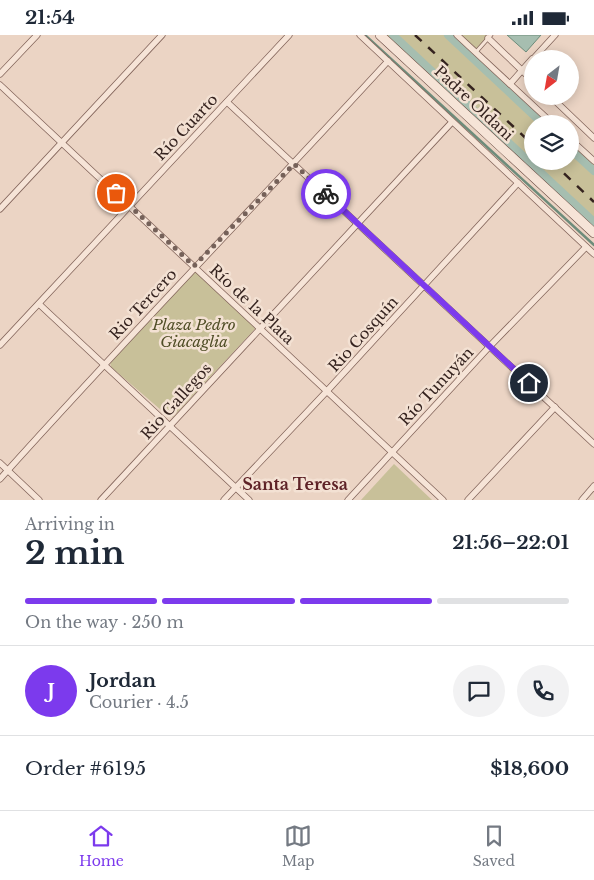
<!DOCTYPE html>
<html lang="en">
<head>
<meta charset="utf-8">
<style>
	body { margin:0; font-family:"Libre Baskerville",serif; background:#f2f2f3; color:#1f2937; height:100vh; display:flex; flex-direction:column; font-size:19px; white-space:nowrap }
	* { box-sizing:border-box; margin:0 }
	p { font-size:16px; color:#747a83 }
	.icon { flex:none; width:28px; height:28px; fill:none; stroke:currentColor; stroke-width:2; stroke-linecap:round; stroke-linejoin:round }
	.map { position:relative; height:465px; overflow:hidden }
	.panel { display:flex; flex-direction:column; background:#fff; flex:1 }
	.panel>* { flex:none }
	.needle { width:32px; rotate:211deg }
	.buttons { position:absolute; left:524px; top:15px; display:grid; gap:10px }
	.buttons a { display:grid; place-items:center; width:55px; height:55px; border-radius:50%; background:#fff; box-shadow:0 2px 12px #0003; font-size:25px }
	.pin { position:absolute; display:grid; place-items:center; width:42px; height:42px; color:#fff; margin:-21px; border:2px solid #fff; border-radius:50%; box-shadow:0 1px 5px #0007 }
	.courier { position:absolute; display:grid; place-items:center; width:50px; height:50px; margin:-25px; border:4px solid #7c3aed; border-radius:50%; background:#fff; color:#222; box-shadow:0 1px 6px #0007 }
	.summary em { font-style:normal; font-weight:700 }
	.summary div { display:flex; flex-direction:column-reverse }
	.summary { display:flex; align-items:center; justify-content:space-between; height:85px; padding:0 25px }
	h1 { font-size:32px; font-weight:700; line-height:38px }
	.bar { display:grid; grid-template-columns:repeat(4,1fr); gap:8px 5px; align-content:center; height:60px; padding:0 25px }
	.bar i { height:6px; border-radius:4px; background:#e0e1e3 }
	.bar .on { background:#7c3aed }
	.bar p { grid-column:span 4 }
	.line { display:flex; align-items:center; gap:12px; padding:0 25px; border-top:1px solid #e0e1e3 }
	.line div { flex:1 }
	.round { display:grid; place-items:center; flex:none; width:52px; height:52px; border-radius:26px; background:#f2f2f3 }
	.status { display:flex; justify-content:space-between; align-items:center; height:35px; padding:0 25px; background:#fff; direction:ltr }
	.status svg { height:14px; fill:currentColor }
	.menu { display:flex; justify-content:space-around; align-items:center; height:70px; border-top:1px solid #e0e1e3; background:#fff; font-size:14px; color:#747a83 }
	.menu a { display:grid; justify-items:center; gap:2px }
	.menu .on { color:#7c3aed }
	.map>svg:first-child { display:block }
	.green { fill:#c8c099 }
	.water { fill:#a6beb0; stroke:#6e8c7b }
	.lines { fill:none; stroke-linecap:round; stroke-linejoin:round }
	.stream { stroke:#6e8c7b; stroke-width:2.5 }
	.canal { stroke:#a6beb0; stroke-width:8 }
	.lane-casing { stroke:#84665c; stroke-width:4.5 }
	.street-casing { stroke:#84665c; stroke-width:7 }
	.secondary-casing { stroke:#66473f; stroke-width:10 }
	.lane { stroke:#f6e4d7; stroke-width:3 }
	.street { stroke:#f6e4d7; stroke-width:5.5 }
	.secondary { stroke:#f6e4d7; stroke-width:9 }
	.rail { stroke:#35231f; stroke-width:2.5; stroke-dasharray:9 9; stroke-linecap:butt }
	.done { stroke:#756159; stroke-width:5; stroke-dasharray:0 9 }
	.route { stroke:#7c3aed; stroke-width:6 }
	.labels { text-anchor:middle; dominant-baseline:central; stroke-width:5; stroke-linejoin:round; paint-order:stroke }
	.street-label { font-size:15px; fill:#35231f; stroke:#f3e1d3 }
	.park-label { font-size:15px; font-style:italic; fill:#504e27; stroke:#f3e1d3 }
	.neighbourhood-label { font-size:16px; font-weight:bold; fill:#5e2227; stroke:#f3e1d3 }
</style>
</head>
<body>
<div class="status"><b>21:54</b><svg viewBox="0 0 49 12"><path d="M0 12V9h3v3zM5 12V6h3v6zM10 12V3h3v9zM15 12V0h3v12zM26 1h20v11H26zM47 4h2v5h-2z"/></svg></div>
<div class="map">
<svg width="594" height="465" viewBox="0 0 594 465">
	<rect width="100%" height="100%" fill="#ebd4c4"/>
	<!-- green -->
	<g class="green">
		<path d="M380,0H491L476,17L553,89H532V126H570V104L594,126V198Z"/>
		<path d="M192,237H196L255,291V294L173,382L168,381L111,332L110,327Z"/>
		<path d="M394,429L432,465H361Z"/>
	</g>
	<!-- water -->
	<path class="water" d="M507,0H541L526,17Z"/>
	<g class="lines">
		<!-- stream -->
		<path class="stream" d="M365,0L594,210"/>
		<!-- canal -->
		<g class="canal">
			<path d="M393,0L594,187"/>
			<path d="M448,0L543,89"/>
			<path d="M570,114L594,136"/>
		</g>
		<defs>
			<path id="lane" d="M476,17L491,0"/>
			<g id="street">
				<path d="M360,0L594,219"/>
				<path d="M457,0L553,89"/>
				<path d="M488,3L532,45"/>
				<path d="M533,24L555,0"/>
				<path d="M0,39L37,0"/>
				<path d="M510,49L532,24"/>
				<path d="M0,50L443,465"/>
				<path d="M550,61L594,103"/>
				<path d="M227,67L594,409"/>
				<path d="M570,104L594,126"/>
				<path d="M0,174L162,0"/>
				<path d="M39,269L249,465"/>
				<path d="M0,310L289,0"/>
				<path d="M0,428L39,465"/>
				<path d="M0,444C127,302 260,166 388,26"/>
				<path d="M101,465L452,87"/>
				<path d="M224,465L327,356L518,148"/>
				<path d="M348,465L490,311L586,212"/>
				<path d="M468,465L555,372"/>
				<path d="M582,465L594,451"/>
			</g>
			<path id="secondary" d="M380,0L594,198"/>
		</defs>
		<!-- lane casing -->
		<use href="#lane" class="lane-casing"/>
		<!-- street casing -->
		<use href="#street" class="street-casing"/>
		<!-- secondary casing -->
		<use href="#secondary" class="secondary-casing"/>
		<!-- lane -->
		<use href="#lane" class="lane"/>
		<!-- street -->
		<use href="#street" class="street"/>
		<!-- secondary -->
		<use href="#secondary" class="secondary"/>
		<!-- rail -->
		<g class="rail">
			<path d="M415,0L532,109"/>
			<path d="M551,126L594,167"/>
		</g>
	</g>
	<g class="lines">
		<!-- done -->
		<path class="done" d="M116,158L194,231L294,129L326,159"/>
		<!-- route -->
		<path class="route" d="M326,159L529,348"/>
	</g>
	<g class="labels">
		<!-- street labels -->
		<g class="street-label">
			<text transform="translate(474 68) rotate(43)">Padre Oldani</text>
			<text transform="translate(186 92) rotate(-47)">Río Cuarto</text>
			<text transform="translate(143 269) rotate(-47)">Rio Tercero</text>
			<text transform="translate(252 269) rotate(43)">Río de la Plata</text>
			<text transform="translate(363 299) rotate(-48)">Rio Cosquín</text>
			<text transform="translate(436 351) rotate(-47)">Río Tunuyán</text>
			<text transform="translate(176 366) rotate(-48)">Rio Gallegos</text>
		</g>
		<!-- park labels -->
		<g class="park-label">
			<text x="194" y="289">Plaza Pedro<tspan x="194" dy="17">Giacaglia</tspan></text>
		</g>
		<!-- neighbourhood labels -->
		<g class="neighbourhood-label">
			<text x="295" y="449">Santa Teresa</text>
		</g>
	</g>
</svg>
<div class="buttons">
<a><svg class="needle" viewBox="-14 -14 28 28"><path d="M0-13l5 13h-10z" fill="#e53935"/><path d="M0 13l5-13h-10z" fill="#747a83"/></svg></a>
<a><svg class="icon" aria-label="layers" viewBox="0 0 24 24"><path d="M12 4l9 5-9 5-9-5zM3 14l9 5 9-5"/></svg></a>
</div>
<div class="pin" style="left:116px;top:158px;background:#ea580c"><svg class="icon" aria-label="bag" viewBox="0 0 24 24"><path d="M5 8h14l-1 12H6zM9 8a3 3 0 0 1 6 0"/></svg></div>
<div class="pin" style="left:529px;top:348px;background:#1f2937"><svg class="icon" aria-label="home" viewBox="0 0 24 24"><path d="M3 11l9-7 9 7M6 9v11h12V9"/></svg></div>
<div class="courier" style="left:326px;top:159px"><svg class="icon" aria-label="bike" viewBox="0 0 24 24"><circle cx="6" cy="16" r="4"/><circle cx="18" cy="16" r="4"/><path d="M6 16l4-8h5l3 8M10 8l3 8H6M13 5h3"/></svg></div>
</div>
<section class="panel">
<div class="summary"><div><h1>2 min</h1><p>Arriving in</p></div><em>21:56–22:01</em></div>
<div class="bar"><i class="on"></i><i class="on"></i><i class="on"></i><i></i><p>On the way · 250 m</p></div>
<div class="line" style="height:90px"><b class="round" style="background:#7c3aed;color:#fff">J</b><div><b>Jordan</b><p>Courier · 4.5</p></div><a class="round"><svg class="icon" aria-label="chat" viewBox="0 0 24 24"><path d="M4 5h16v11H9l-5 4z"/></svg></a><a class="round"><svg class="icon" aria-label="phone" viewBox="0 0 24 24"><path d="M5 4h4l2 5-3 2q2 4 5 5l2-3 5 2v4C11 20 4 13 5 4z"/></svg></a></div>
<div class="line" style="height:65px"><div>Order #6195</div><b>$18,600</b></div>
</section>
<nav class="menu">
<a class="on"><svg class="icon" aria-label="home" viewBox="0 0 24 24"><path d="M3 11l9-7 9 7M6 9v11h12V9"/></svg>Home</a>
<a><svg class="icon" aria-label="map" viewBox="0 0 24 24"><path d="M3 6l6-2 6 2 6-2v14l-6 2-6-2-6 2zM9 4v14M15 6v14"/></svg>Map</a>
<a><svg class="icon" aria-label="saved" viewBox="0 0 24 24"><path d="M7 4h10v16l-5-4-5 4z"/></svg>Saved</a>
</nav>
</body>
</html>
